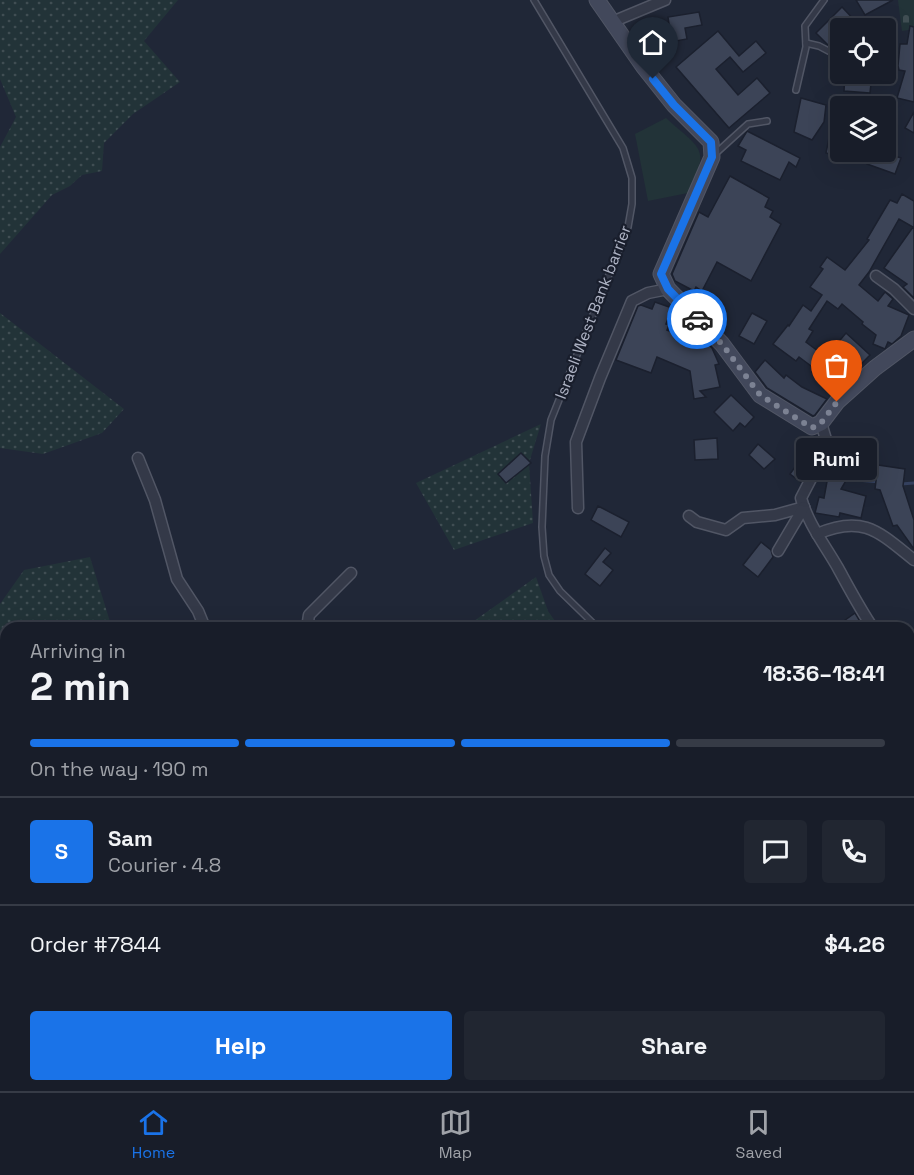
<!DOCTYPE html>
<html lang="en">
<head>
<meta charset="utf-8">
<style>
	body { margin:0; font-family:"Space Grotesk",sans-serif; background:#212631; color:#f1f3f6; height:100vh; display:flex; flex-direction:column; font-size:22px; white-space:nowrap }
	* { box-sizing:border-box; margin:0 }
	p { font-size:20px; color:#9fa2a8 }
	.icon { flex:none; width:33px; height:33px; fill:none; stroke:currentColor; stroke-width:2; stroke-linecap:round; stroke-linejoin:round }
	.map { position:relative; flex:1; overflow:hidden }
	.side { position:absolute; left:0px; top:622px; width:915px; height:470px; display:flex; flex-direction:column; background:#181d29; border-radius:18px 18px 0 0; box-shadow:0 6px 24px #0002,0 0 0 2px #363b46 }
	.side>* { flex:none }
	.controls { position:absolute; left:830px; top:18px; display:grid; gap:12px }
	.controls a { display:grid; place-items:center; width:66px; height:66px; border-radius:6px; background:#181d29; box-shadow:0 6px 24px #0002,0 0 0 2px #363b46; font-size:30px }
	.pin { position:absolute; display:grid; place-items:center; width:51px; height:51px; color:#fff; margin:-62px -26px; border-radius:50% 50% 50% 0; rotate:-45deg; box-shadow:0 0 6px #0007 }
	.pin .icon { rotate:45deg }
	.courier { position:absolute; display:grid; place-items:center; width:60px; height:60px; margin:-30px; border:4px solid #1a73e8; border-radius:50%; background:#fff; color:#222; box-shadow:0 2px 8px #0007 }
	.bubble { position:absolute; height:42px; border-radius:6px; background:#181d29; box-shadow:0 6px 24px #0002,0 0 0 2px #363b46; font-size:20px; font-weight:600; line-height:42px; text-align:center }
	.headline em { font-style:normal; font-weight:600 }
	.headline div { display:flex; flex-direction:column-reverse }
	.headline { display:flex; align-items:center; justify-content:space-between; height:102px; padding:0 30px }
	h1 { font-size:39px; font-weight:600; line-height:45px }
	.bar { display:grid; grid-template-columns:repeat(4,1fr); gap:9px 6px; align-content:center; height:72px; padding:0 30px }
	.bar i { height:8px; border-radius:4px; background:#363b46 }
	.bar .on { background:#1a73e8 }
	.bar p { grid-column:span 4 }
	.line { display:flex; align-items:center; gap:15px; padding:0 30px; border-top:2px solid #363b46 }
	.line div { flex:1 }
	.round { display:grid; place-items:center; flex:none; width:63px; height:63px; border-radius:6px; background:#212631 }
	.button { display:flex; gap:12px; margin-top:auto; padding:12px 30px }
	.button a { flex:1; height:69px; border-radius:6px; background:#1a73e8; color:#fff; font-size:24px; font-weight:600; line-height:69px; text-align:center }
	.button a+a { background:#212631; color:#f1f3f6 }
	.dock { display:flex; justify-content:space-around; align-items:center; height:84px; border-top:2px solid #363b46; background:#181d29; font-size:16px; color:#9fa2a8 }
	.dock a { display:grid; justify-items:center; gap:3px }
	.dock .on { color:#1a73e8 }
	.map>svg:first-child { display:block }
	.grass { fill:url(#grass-dots) }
	.cemetery { fill:url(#cemetery-stones) }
	.pitch { fill:#223338 }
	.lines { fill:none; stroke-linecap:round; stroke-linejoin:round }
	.stream { stroke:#34405e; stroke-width:3 }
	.building { fill:#3c4457; stroke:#1b202e; stroke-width:1.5 }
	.lane-casing { stroke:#515665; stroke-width:8 }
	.street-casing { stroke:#515665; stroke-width:13 }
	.secondary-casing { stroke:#515665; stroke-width:17 }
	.highway-casing { stroke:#3e4352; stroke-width:22 }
	.lane { stroke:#343948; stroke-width:5 }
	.street { stroke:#343948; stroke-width:10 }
	.secondary { stroke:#42485b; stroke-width:15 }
	.highway { stroke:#6e6651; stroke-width:20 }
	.done { stroke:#7c8293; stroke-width:6; stroke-dasharray:0 10.8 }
	.route { stroke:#1a73e8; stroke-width:8 }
	.labels { text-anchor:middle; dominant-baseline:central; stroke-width:4.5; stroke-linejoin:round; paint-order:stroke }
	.street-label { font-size:16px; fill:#aeb3c4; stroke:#191e2c }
</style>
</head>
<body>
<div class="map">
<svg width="914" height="1091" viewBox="0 0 914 1091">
	<defs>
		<pattern id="grass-dots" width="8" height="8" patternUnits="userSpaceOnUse" patternTransform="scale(1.5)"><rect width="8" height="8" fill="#223338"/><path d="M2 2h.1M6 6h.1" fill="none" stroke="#404e53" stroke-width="1.8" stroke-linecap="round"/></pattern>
		<pattern id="cemetery-stones" width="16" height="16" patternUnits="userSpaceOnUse" patternTransform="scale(1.5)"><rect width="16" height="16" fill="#223338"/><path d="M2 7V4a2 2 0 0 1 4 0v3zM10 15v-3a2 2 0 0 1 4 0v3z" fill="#404e53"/></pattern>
	</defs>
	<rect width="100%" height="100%" fill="#202737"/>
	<!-- grass -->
	<g class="grass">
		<path d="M0,0H178L144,41L180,82L133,114L104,143L102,171L82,175L70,186L52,195L0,254V147L16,117L0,79Z"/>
		<path d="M0,313L124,409L102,433L43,454L0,448Z"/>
		<path d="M541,424L529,463L533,523L454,550L416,483Z"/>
		<path d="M90,557L112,628H6V749L0,751V604L24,570Z"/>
		<path d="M536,577L548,611L560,628H464Z"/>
		<path d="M0,878L6,881V980L0,945Z"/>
		<path d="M0,1039H6V1086H216L227,1091L237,1086H392L399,1091H0Z"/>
	</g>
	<!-- cemetery -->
	<path class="cemetery" d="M898,0H914V29L902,31Z"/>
	<!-- pitch -->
	<path class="pitch" d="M666,118C701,150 711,147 688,193L648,201L635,134Z"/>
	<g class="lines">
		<!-- stream -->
		<g class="stream">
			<path d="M845,479L880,482"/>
			<path d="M901,484L914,483"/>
			<path d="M909,983L914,976"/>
			<path d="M874,1091L875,1086"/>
		</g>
	</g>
	<!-- building -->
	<g class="building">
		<path d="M856,0H893L865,15Z"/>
		<path d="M842,7L858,24L853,28H840V43L835,49L828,45L816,33Z"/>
		<path d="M699,12L702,25L685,28L687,39L665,43L662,26L669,24L668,17Z"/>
		<path d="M910,26L914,27V102L897,98L905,71L899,70L898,66L900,44H907Z"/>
		<path d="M718,31L739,56L756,41L766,53L743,72L730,57L716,69L738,95L757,78L770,93L729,128L676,67Z"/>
		<path d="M845,74H872L870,93L844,91Z"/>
		<path d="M801,98L826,105L824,122L812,140L794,132Z"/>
		<path d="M914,112V133L905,128Z"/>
		<path d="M747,131L800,158L796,167L789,162L780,180L741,161L746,150L738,146Z"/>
		<path d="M830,133L840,135V152H856L854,160L826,153Z"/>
		<path d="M872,152H883L901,158L895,174L867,164Z"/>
		<path d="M730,176L769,198L765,207L773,211L770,217L781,224L751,281L717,262L702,291L696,287L694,291L675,281L672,274L699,212L708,217Z"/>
		<path d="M902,194L914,201V298L903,287L907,284L884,268L913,227L899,219L869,272L859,285L878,301L885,292L893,299L888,306L909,315L901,336L892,344L888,342L885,349L873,344L876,335L862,324L863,322L842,304L838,309L827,301L809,329L813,331L806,342L826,357L846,333L870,355L834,392L812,372L815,369L799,357L796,361L773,344L788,325L789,326L803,305L811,311L822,295L810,287L823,269L820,267L827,257L845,270L869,240L867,239L890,200L897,203Z"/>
		<path d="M655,302L672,308L666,324L669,325L667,330L700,344L706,342L712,348L719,364L715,365L720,387L700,391L706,397L694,399L690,371L657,357L651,373L616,360L638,306L641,305L652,309Z"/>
		<path d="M752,313L767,321L754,344L739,336Z"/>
		<path d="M765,360L784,378L786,375L802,387L827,399L815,415L813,416L767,388L755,372Z"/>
		<path d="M731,395L754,417L745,427L740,423L733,431L714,412Z"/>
		<path d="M717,438L718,459L695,460L694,440Z"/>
		<path d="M758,444L775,459L764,469L749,455Z"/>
		<path d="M521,453L531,463L506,483L498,474Z"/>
		<path d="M836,457L854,467L841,489L866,496L861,518L840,513L839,517L815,513L819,497L824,498L828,476L825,474Z"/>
		<path d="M800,460L809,466L801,482L790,474Z"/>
		<path d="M878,465L905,469L903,486L914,520V549L897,525L893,526L880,490L875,489Z"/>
		<path d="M598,506L629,522L621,537L591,520Z"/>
		<path d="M761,542L771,550L773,557L758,577L743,565Z"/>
		<path d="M605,548L611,553L603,562L613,570L600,586L585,574Z"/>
		<path d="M855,613L864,628H834Z"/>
	</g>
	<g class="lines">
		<defs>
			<g id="lane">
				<path d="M534,0L623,148L632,178V204L628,227L551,420L545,456L542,527L544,556L549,575L560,591L598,628"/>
				<path d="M806,43L819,46L840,57"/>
				<path d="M796,90L806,47L805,26L824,0"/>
				<path d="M715,154L748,124L767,121"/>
				<path d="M821,1086V1091"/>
			</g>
			<g id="street">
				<path d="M612,22L665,0"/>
				<path d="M876,276L894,289L914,309"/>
				<path d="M821,423L828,446L801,498C808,524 825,545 838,568C849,588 860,609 873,628"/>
				<path d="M138,458L155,500L177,579L198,611L205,628"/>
				<path d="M578,508L576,442L600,378L632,301L648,293L668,289"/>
				<path d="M689,516L697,522L726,530L743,518L775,515L804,507"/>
				<path d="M817,534C863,514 879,532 914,560"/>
				<path d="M778,551L804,507"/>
				<path d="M307,628L309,615L351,573"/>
				<path d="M909,667L914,673"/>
				<path d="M909,870L914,869"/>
			</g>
			<path id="secondary" d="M597,0L643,66L674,105L711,142L712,157L661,274L668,289L722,344L760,395L812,427L821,423L837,402L875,368L914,339"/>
			<g id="highway">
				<path d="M0,818L6,821"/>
				<path d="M0,847L6,850"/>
				<path d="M429,1086L438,1091"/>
				<path d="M501,1086L510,1091"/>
			</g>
		</defs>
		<!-- lane casing -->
		<use href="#lane" class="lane-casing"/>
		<!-- street casing -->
		<use href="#street" class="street-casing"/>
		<!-- secondary casing -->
		<use href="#secondary" class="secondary-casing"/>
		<!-- highway casing -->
		<use href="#highway" class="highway-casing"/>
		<!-- lane -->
		<use href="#lane" class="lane"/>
		<!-- street -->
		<use href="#street" class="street"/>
		<!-- secondary -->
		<use href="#secondary" class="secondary"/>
		<!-- highway -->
		<use href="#highway" class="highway"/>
	</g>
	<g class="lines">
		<!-- done -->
		<path class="done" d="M697,319L722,344L760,395L812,428L821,423L837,402"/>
		<!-- route -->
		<path class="route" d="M653,79L674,105L711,142L712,157L661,274L668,289L697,319"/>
	</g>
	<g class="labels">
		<!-- street labels -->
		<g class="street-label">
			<text transform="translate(593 312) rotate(-69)">Israeli West Bank barrier</text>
		</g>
	</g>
</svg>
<div class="controls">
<a><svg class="icon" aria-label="locate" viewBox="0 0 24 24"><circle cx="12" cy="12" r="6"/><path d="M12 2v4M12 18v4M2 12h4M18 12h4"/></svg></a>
<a><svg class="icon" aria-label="layers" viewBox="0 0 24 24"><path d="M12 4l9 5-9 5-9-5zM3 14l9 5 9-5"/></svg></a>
</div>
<div class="pin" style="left:837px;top:402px;background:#ea580c"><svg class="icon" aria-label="bag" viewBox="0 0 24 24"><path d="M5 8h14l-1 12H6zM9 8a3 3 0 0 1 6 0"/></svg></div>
<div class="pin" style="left:653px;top:79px;background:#1f2937"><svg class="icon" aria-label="home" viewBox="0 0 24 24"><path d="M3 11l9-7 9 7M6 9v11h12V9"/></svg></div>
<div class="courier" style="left:697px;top:319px"><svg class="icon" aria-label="car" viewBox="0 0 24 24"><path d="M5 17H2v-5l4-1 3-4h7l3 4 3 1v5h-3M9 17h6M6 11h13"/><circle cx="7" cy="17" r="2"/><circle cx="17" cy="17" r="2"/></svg></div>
<div class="bubble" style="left:796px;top:438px;width:81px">Rumi</div>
<section class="side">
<div class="headline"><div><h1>2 min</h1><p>Arriving in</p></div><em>18:36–18:41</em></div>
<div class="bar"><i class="on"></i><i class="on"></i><i class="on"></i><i></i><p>On the way · 190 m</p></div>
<div class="line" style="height:108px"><b class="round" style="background:#1a73e8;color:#fff">S</b><div><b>Sam</b><p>Courier · 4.8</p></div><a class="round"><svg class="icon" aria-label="chat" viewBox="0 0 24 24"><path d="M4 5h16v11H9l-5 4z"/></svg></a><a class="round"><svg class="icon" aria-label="phone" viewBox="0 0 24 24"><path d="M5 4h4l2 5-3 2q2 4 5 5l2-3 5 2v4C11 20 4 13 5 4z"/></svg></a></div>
<div class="line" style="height:78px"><div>Order #7844</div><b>$4.26</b></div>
<div class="button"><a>Help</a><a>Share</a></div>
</section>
</div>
<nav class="dock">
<a class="on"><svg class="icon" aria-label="home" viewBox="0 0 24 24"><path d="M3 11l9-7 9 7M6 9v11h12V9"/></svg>Home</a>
<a><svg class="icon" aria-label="map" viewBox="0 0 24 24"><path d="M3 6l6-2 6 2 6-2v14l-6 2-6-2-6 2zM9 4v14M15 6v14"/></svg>Map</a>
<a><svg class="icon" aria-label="saved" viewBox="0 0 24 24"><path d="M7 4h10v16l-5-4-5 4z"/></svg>Saved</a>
</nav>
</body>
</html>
